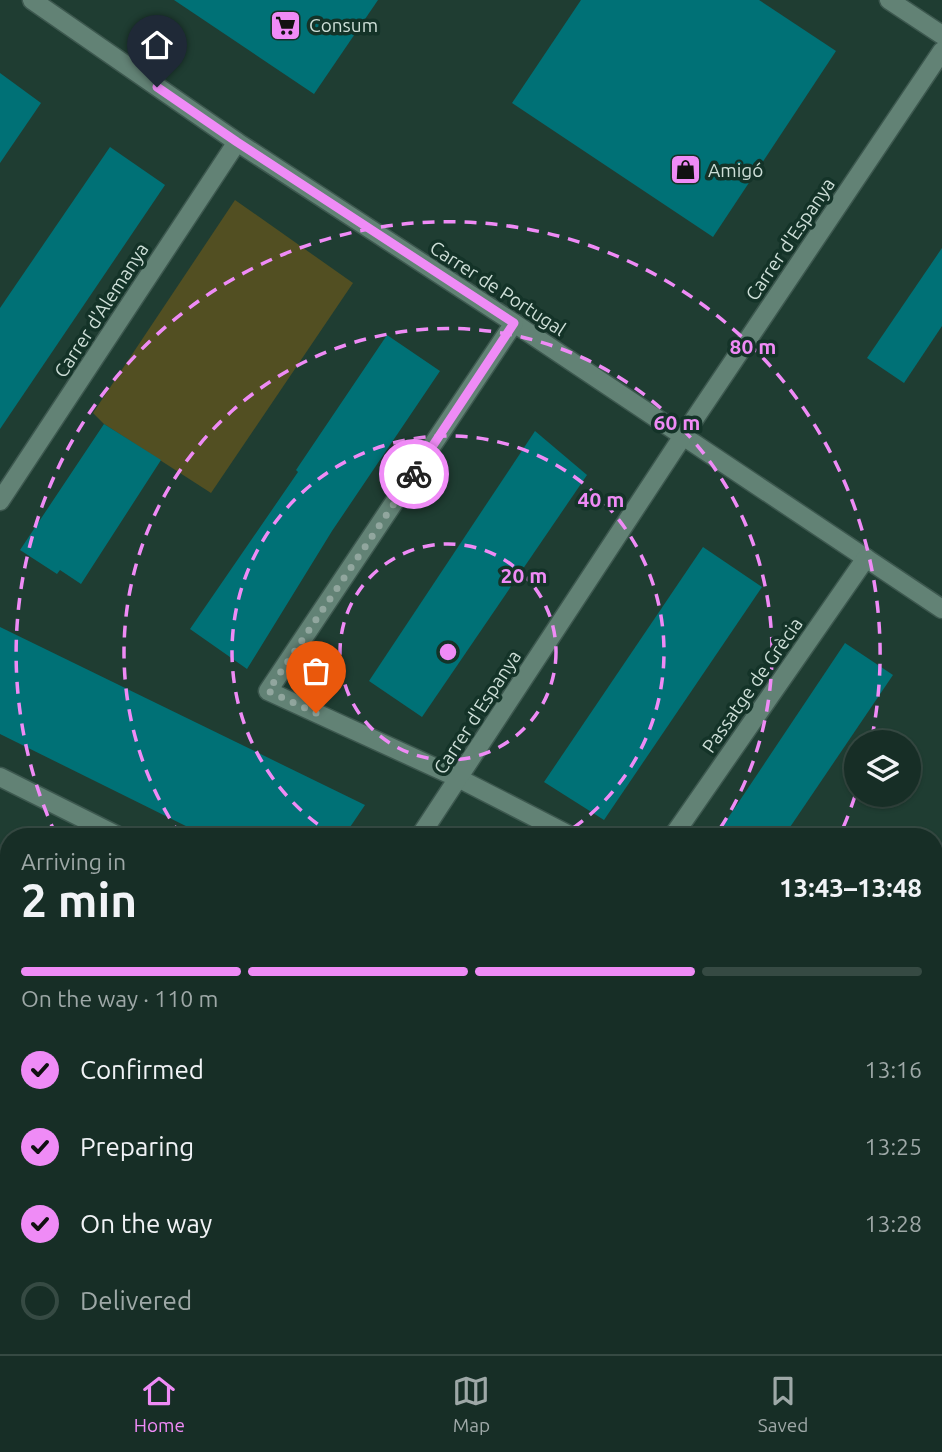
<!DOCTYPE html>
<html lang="en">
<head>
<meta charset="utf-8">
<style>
	body { margin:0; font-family:Ubuntu,sans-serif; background:#20362e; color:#f1f3f6; height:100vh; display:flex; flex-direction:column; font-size:26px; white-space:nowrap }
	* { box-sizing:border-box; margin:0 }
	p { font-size:23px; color:#9ea8a7 }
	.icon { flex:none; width:38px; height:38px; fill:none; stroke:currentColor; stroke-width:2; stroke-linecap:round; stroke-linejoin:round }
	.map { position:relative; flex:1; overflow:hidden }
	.details { position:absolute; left:0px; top:828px; width:943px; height:527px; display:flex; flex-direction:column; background:#172e26; border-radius:28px 28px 0 0; box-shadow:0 2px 5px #0004,0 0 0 2px #364a43 }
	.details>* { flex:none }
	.fabs { position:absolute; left:844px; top:730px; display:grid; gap:14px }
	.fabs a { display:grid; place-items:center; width:77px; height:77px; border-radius:50%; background:#172e26; box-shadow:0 2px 5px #0004,0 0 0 2px #364a43; font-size:35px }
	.pin { position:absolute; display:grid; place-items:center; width:60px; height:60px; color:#fff; margin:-72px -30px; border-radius:50% 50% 50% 0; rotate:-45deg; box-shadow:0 0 7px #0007 }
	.pin .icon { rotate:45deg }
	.courier { position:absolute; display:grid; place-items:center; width:70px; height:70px; margin:-35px; border:5px solid #ef8bf6; border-radius:50%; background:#fff; color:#222; box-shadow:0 2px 9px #0007 }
	.headline em { font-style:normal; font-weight:600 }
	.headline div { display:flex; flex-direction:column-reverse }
	.headline { display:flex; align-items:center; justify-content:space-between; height:119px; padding:0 21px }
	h1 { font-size:46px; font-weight:600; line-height:52px }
	.bar { display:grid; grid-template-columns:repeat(4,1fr); gap:10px 7px; align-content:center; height:84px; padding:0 21px }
	.bar i { height:9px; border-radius:5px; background:#364a43 }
	.bar .active { background:#ef8bf6 }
	.bar p { grid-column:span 4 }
	ol { padding:0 21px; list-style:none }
	li { display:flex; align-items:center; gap:21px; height:77px }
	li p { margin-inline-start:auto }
	li .icon { padding:7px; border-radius:50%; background:#ef8bf6; color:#111; stroke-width:4 }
	li:last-child { color:#9ea8a7 }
	li i { width:38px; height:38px; border:4px solid #364a43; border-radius:50% }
	.menu { display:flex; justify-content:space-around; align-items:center; height:98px; border-top:2px solid #364a43; background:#172e26; font-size:19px; color:#9ea8a7 }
	.menu a { display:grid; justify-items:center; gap:4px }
	.menu .active { color:#ef8bf6 }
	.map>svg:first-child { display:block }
	.green { fill:#524f22 }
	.building { fill:#007176 }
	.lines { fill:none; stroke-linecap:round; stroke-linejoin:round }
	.minor-casing { stroke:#3d584f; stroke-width:21 }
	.minor { stroke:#628275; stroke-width:18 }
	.done { stroke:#91a69e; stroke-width:7; stroke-dasharray:0 12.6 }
	.route { stroke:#ef8bf6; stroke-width:9 }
	.ring { fill:none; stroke:#ef8bf6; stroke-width:3.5; stroke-dasharray:12 9 }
	.labels { text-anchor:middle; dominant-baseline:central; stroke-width:7; stroke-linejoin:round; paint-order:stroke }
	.poi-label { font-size:19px; fill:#cedfd8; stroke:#143328; text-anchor:start }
	.street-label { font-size:19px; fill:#cedfd8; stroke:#143328 }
	.centre { fill:#ef8bf6; stroke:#143328; stroke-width:3.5 }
	.ring-label { font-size:21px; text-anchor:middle; font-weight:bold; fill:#ef8bf6; stroke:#143328; stroke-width:7; stroke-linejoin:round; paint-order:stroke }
</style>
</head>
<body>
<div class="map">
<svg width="942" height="1354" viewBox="0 0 942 1354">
	<rect width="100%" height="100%" fill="#1f3d32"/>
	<!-- green -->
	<g class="green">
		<path d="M235,200L353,283L211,493L104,424L93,413Z"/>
		<path d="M0,983L9,987V1208L0,1204Z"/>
		<path d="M935,1307L942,1311V1354H820L826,1346H934Z"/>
		<path d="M271,1346H343L338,1354H286Z"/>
	</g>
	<!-- building -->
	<g class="building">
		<path d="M174,0H378L314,94Z"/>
		<path d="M581,0H759L836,51L713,237L512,103Z"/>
		<path d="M0,73L41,103L0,163Z"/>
		<path d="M110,147L165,185L0,429V308Z"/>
		<path d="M942,248V326L904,383L867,358Z"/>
		<path d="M387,335L440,371L332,531L247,669L190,629L298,472L296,470Z"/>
		<path d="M104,424L161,460L81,584L60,570L57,574L20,550Z"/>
		<path d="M535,431L587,475L422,717L369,681Z"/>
		<path d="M703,547L762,587L604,820L544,782Z"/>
		<path d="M0,627L365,805L344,836H206L0,734Z"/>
		<path d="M845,643L893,675L784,836H716Z"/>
	</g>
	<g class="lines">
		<defs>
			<g id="minor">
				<path d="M32,0L237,142L514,323L942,609"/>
				<path d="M889,0L942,35"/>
				<path d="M514,323L268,691L458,778L571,836"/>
				<path d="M0,501L237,142"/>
				<path d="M0,777L118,836"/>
				<path d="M420,836L683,436L942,51"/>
				<path d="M673,836L866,558"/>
				<path d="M934,1085L942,1073"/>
				<path d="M934,1262L942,1266"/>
				<path d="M67,1354L73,1346"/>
				<path d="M759,1354L764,1346"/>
			</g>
		</defs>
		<!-- minor casing -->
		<use href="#minor" class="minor-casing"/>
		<!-- minor -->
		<use href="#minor" class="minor"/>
	</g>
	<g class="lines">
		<!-- done -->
		<path class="done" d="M316,713L268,691L414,474"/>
		<!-- route -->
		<path class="route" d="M157,87L237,142L514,323L414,474"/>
	</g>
	<!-- distance rings -->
	<g class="ring">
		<circle cx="448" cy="652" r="108"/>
		<path d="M335 836A216 216 0 1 1 561 836"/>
		<path d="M181 836A324 324 0 1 1 715 836"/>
		<path d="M855 796A432 432 0 0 1 840 835M56 835A432 432 0 1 1 871 742"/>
	</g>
	<!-- icons -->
	<defs>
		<symbol id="supermarket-square" viewBox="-11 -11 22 22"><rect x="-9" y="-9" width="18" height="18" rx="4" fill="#ef8bf6" stroke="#143328"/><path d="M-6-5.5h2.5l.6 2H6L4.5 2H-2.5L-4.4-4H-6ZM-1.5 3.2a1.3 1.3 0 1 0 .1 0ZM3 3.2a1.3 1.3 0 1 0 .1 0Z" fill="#111"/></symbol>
		<symbol id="shop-square" viewBox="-11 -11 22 22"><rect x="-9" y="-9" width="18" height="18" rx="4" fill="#ef8bf6" stroke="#143328"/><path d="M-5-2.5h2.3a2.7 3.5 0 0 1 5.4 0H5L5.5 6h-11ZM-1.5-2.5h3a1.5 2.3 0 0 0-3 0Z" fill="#111"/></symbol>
	</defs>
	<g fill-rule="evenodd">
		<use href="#supermarket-square" x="268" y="8" width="35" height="35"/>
		<use href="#shop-square" x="668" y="152" width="35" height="35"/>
	</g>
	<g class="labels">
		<!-- poi labels -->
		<g class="poi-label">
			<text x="309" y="25">Consum</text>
			<text x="708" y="170">Amigó</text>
		</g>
		<!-- street labels -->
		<g class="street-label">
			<text transform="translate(790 239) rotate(-56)">Carrer d'Espanya</text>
			<text transform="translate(498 288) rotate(33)">Carrer de Portugal</text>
			<text transform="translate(101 310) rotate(-57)">Carrer d'Alemanya</text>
			<text transform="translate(752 685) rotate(-55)">Passatge de Grècia</text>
			<text transform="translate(477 712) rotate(-57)">Carrer d'Espanya</text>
		</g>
	</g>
	<circle cx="448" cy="652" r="10" class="centre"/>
	<g class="ring-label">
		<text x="753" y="354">80 m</text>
		<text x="677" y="430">60 m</text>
		<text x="601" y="507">40 m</text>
		<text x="524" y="583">20 m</text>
	</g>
</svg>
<div class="fabs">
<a><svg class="icon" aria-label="layers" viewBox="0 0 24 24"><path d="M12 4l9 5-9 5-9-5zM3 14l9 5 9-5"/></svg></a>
</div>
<div class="pin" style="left:316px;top:713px;background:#ea580c"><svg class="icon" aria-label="bag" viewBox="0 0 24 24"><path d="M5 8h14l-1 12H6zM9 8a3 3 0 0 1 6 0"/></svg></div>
<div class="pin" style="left:157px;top:87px;background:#1f2937"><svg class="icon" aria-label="home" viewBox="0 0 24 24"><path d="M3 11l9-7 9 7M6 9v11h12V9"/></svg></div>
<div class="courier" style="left:414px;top:474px"><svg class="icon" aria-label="bike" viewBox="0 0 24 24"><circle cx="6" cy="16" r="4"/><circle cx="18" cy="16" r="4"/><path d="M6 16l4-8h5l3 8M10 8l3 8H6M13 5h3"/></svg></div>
<section class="details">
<div class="headline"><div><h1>2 min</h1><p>Arriving in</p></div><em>13:43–13:48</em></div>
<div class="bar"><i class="active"></i><i class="active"></i><i class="active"></i><i></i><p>On the way · 110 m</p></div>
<ol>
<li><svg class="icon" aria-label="check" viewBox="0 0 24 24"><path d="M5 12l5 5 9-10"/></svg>Confirmed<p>13:16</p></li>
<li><svg class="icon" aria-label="check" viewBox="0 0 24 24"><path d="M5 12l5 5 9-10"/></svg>Preparing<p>13:25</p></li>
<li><svg class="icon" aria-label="check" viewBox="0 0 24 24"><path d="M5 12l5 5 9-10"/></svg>On the way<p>13:28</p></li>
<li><i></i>Delivered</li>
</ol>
</section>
</div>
<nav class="menu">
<a class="active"><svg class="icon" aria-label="home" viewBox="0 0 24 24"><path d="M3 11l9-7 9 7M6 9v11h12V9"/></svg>Home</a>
<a><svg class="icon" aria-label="map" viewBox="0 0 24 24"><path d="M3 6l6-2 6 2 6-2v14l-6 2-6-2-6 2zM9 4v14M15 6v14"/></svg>Map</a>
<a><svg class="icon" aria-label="saved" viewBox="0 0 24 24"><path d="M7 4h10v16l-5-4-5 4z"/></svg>Saved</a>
</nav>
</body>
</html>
